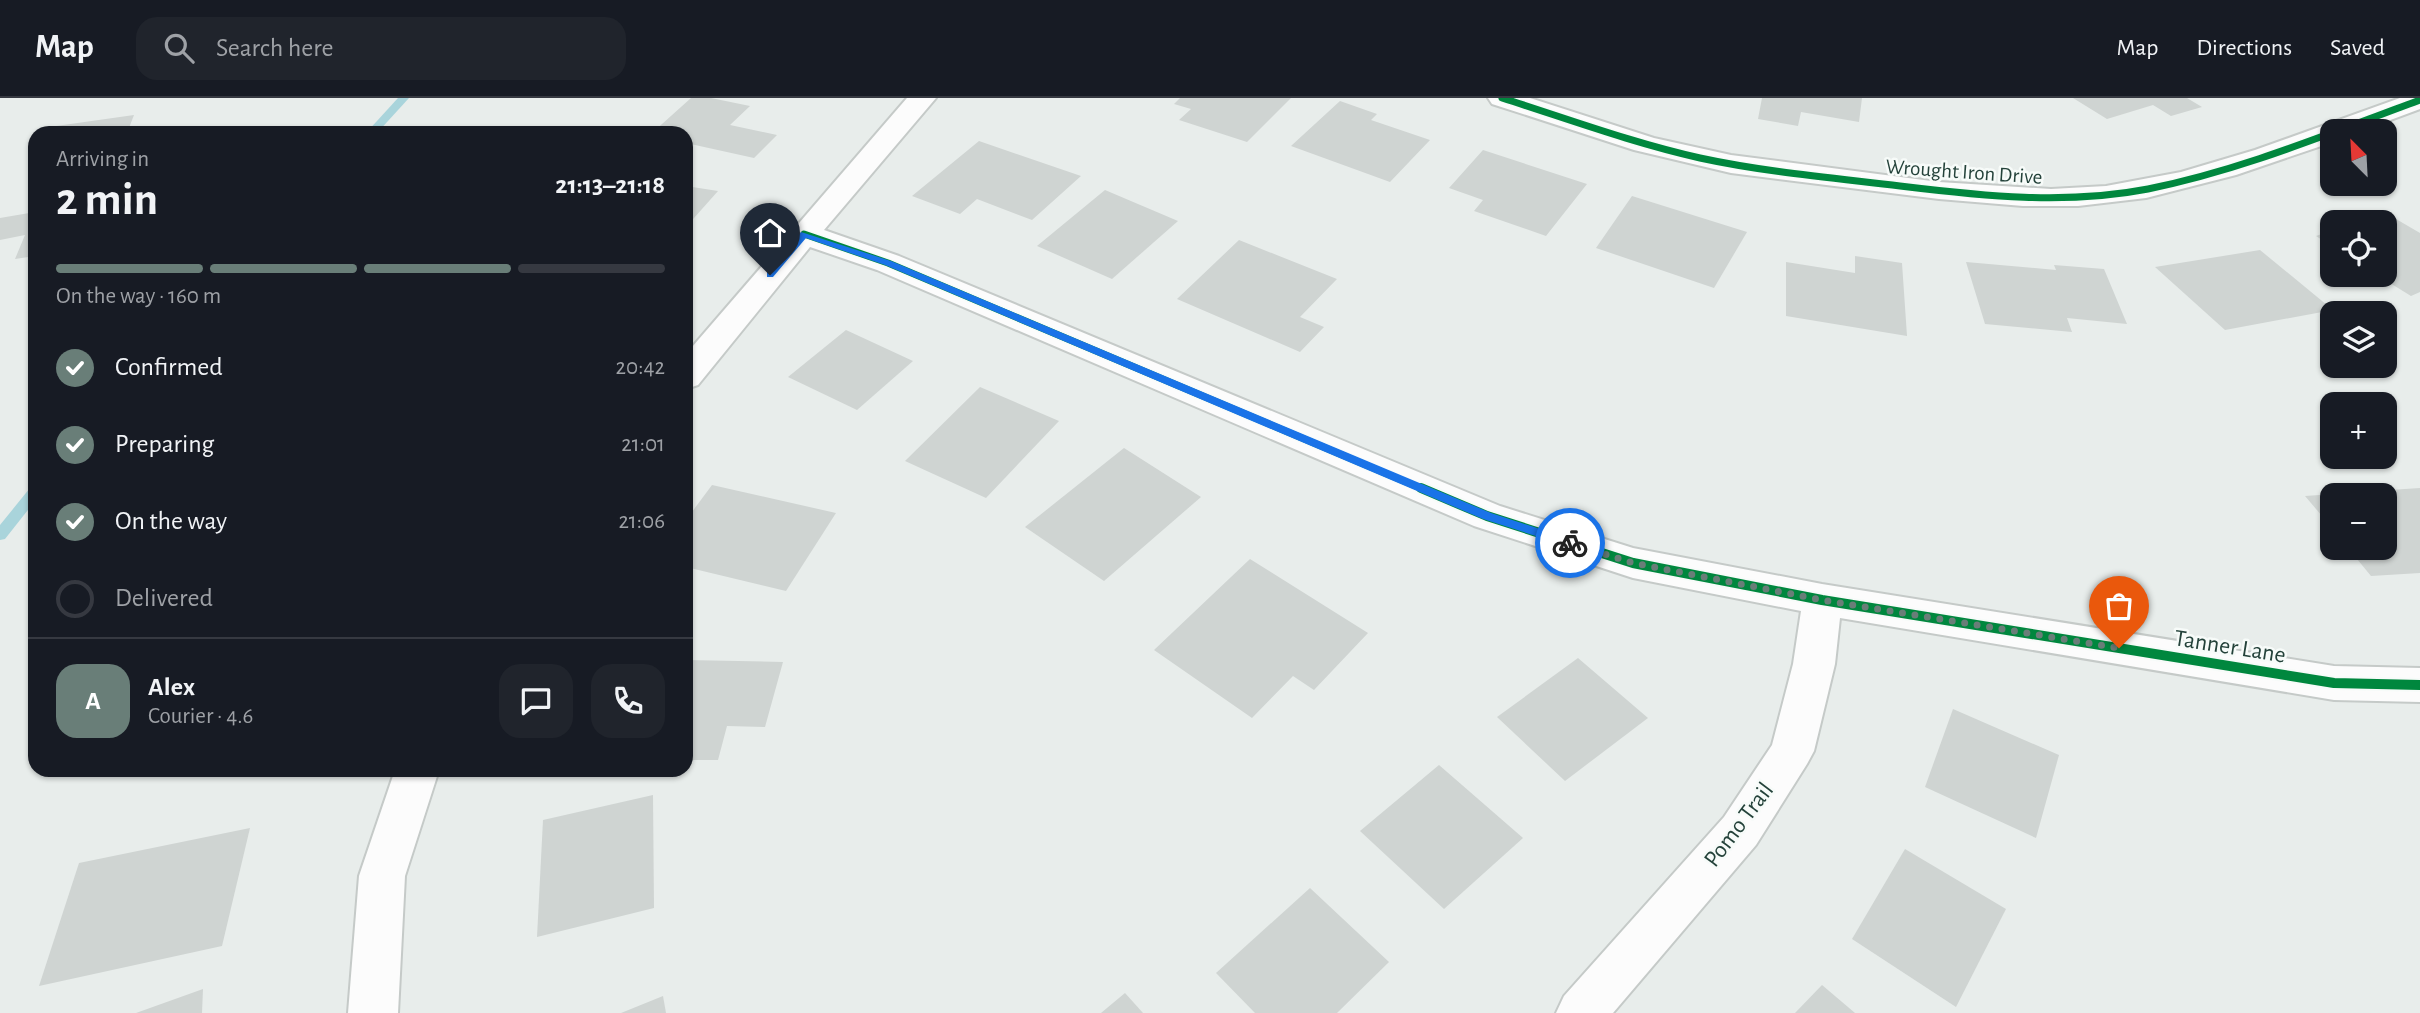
<!DOCTYPE html>
<html lang="en">
<head>
<meta charset="utf-8">
<style>
	body { margin:0; font-family:"Alegreya Sans",sans-serif; background:#20242c; color:#f1f3f6; height:100vh; display:flex; flex-direction:column; font-size:26px; white-space:nowrap }
	* { box-sizing:border-box; margin:0 }
	p { font-size:23px; color:#9ea1a6 }
	.icon { flex:none; width:38px; height:38px; fill:none; stroke:currentColor; stroke-width:2; stroke-linecap:round; stroke-linejoin:round }
	.map { position:relative; flex:1; overflow:hidden }
	.side { position:absolute; left:28px; top:28px; width:665px; height:651px; display:flex; flex-direction:column; background:#171b24; border-radius:21px; box-shadow:0 2px 5px #0004 }
	.side>* { flex:none }
	.needle { width:46px; rotate:336deg }
	.fabs { position:absolute; left:2320px; top:21px; display:grid; gap:14px }
	.fabs a { display:grid; place-items:center; width:77px; height:77px; border-radius:14px; background:#171b24; box-shadow:0 2px 5px #0004; font-size:35px }
	.pin { position:absolute; display:grid; place-items:center; width:60px; height:60px; color:#fff; margin:-72px -30px; border-radius:50% 50% 50% 0; rotate:-45deg; box-shadow:0 0 7px #0007 }
	.pin .icon { rotate:45deg }
	.courier { position:absolute; display:grid; place-items:center; width:70px; height:70px; margin:-35px; border:5px solid #1a73e8; border-radius:50%; background:#fff; color:#222; box-shadow:0 2px 9px #0007 }
	.headline em { font-style:normal; font-weight:700 }
	.headline div { display:flex; flex-direction:column-reverse }
	.headline { display:flex; align-items:center; justify-content:space-between; height:119px; padding:0 28px }
	h1 { font-size:46px; font-weight:700; line-height:52px }
	.bar { display:grid; grid-template-columns:repeat(4,1fr); gap:10px 7px; align-content:center; height:84px; padding:0 28px }
	.bar i { height:9px; border-radius:5px; background:#363941 }
	.bar .selected { background:#697e78 }
	.bar p { grid-column:span 4 }
	.line { display:flex; align-items:center; gap:18px; padding:0 28px; border-top:2px solid #363941 }
	.line div { flex:1 }
	.round { display:grid; place-items:center; flex:none; width:74px; height:74px; border-radius:21px; background:#20242c }
	ol { padding:0 28px; list-style:none }
	li { display:flex; align-items:center; gap:21px; height:77px }
	li p { margin-inline-start:auto }
	li .icon { padding:7px; border-radius:50%; background:#697e78; color:#fff; stroke-width:4 }
	li:last-child { color:#9ea1a6 }
	li i { width:38px; height:38px; border:4px solid #363941; border-radius:50% }
	header { display:flex; align-items:center; gap:42px; box-sizing:border-box; height:98px; padding:0 35px; background:#171b24; border-bottom:2px solid #363941 }
	header strong { font-size:33px }
	nav { display:flex; gap:38px; margin-inline-start:auto; font-size:24px }
	.search { width:490px; height:63px; background:#20242c; display:flex; align-items:center; gap:18px; box-sizing:border-box; padding:0 24px; border-radius:21px; color:#9ea1a6; font-size:26px }
	.map>svg:first-child { display:block }
	.lines { fill:none; stroke-linecap:round; stroke-linejoin:round }
	.stream { fill:#a9d4db; fill-rule:evenodd }
	.building { fill:#cfd4d2 }
	.minor-casing { stroke:#c5cac8; stroke-width:4 }
	.minor { fill:#fcfcfc; fill-rule:evenodd }
	.cycleway-far1-casing { stroke:#f7fbf9; stroke-width:10 }
	.cycleway-casing { stroke:#f7fbf9; stroke-width:14 }
	.cycleway-far1 { stroke:#00873e; stroke-width:7 }
	.cycleway { stroke:#00873e; stroke-width:10 }
	.route { fill:#1a73e8 }
	.done { stroke:#697e78; stroke-width:7; stroke-dasharray:0 12.6 }
	.labels { text-anchor:middle; dominant-baseline:central; stroke-width:5; stroke-linejoin:round; paint-order:stroke }
	.far-street-label { font-size:21px; fill:#24423a; stroke:#f7fbf9 }
	.street-label { font-size:24px; fill:#24423a; stroke:#f7fbf9 }
</style>
</head>
<body>
<header>
<strong>Map</strong>
<div class="search"><svg class="icon" aria-label="search" viewBox="0 0 24 24"><circle cx="10" cy="10" r="6"/><path d="M15 15l6 6"/></svg>Search here</div>
<nav><a>Map</a><a>Directions</a><a>Saved</a></nav>
</header>
<div class="map">
<svg width="2420" height="915" viewBox="0 0 2420 915">
	<rect width="100%" height="100%" fill="#e8edeb"/>
	<g class="lines">
		<!-- stream -->
		<g class="stream">
			<path d="M398,0H409L377,35H366Z"/>
			<path d="M35,388V403L5,441L0,442V427L30,390Z"/>
		</g>
	</g>
	<!-- building -->
	<g class="building">
		<path d="M691,0H711L750,8L730,27L777,37L754,60L686,45V35H652Z"/>
		<path d="M1180,0H1291L1247,44L1179,22L1191,11L1174,6Z"/>
		<path d="M1762,0H1862L1859,24L1801,14L1798,28L1758,21Z"/>
		<path d="M2073,0H2187L2202,9L2171,18L2153,7L2107,21Z"/>
		<path d="M1340,3L1377,16L1371,22L1430,42L1390,84L1291,48Z"/>
		<path d="M134,17L127,35H39L42,30Z"/>
		<path d="M979,43L1081,78L1032,122L977,101L960,116L912,98Z"/>
		<path d="M1483,52L1587,86L1546,138L1474,113L1483,102L1449,90Z"/>
		<path d="M686,88L718,93L686,129Z"/>
		<path d="M1105,92L1178,123L1112,181L1037,148Z"/>
		<path d="M1632,98L1747,134L1714,190L1596,150Z"/>
		<path d="M35,114V158L15,161L25,137L0,142V120Z"/>
		<path d="M2384,114L2420,135V194L2411,198L2377,177H2385V124H2357Z"/>
		<path d="M2333,132V149L2316,138Z"/>
		<path d="M1239,142L1337,181L1300,219L1324,229L1300,254L1177,201Z"/>
		<path d="M2260,152L2333,212L2225,232L2155,169Z"/>
		<path d="M1855,158L1902,165L1907,238L1786,218V164L1855,175Z"/>
		<path d="M1966,164L2056,172L2054,167L2104,171L2127,226L2067,220L2072,234L1985,226Z"/>
		<path d="M846,232L913,263L857,312L788,279Z"/>
		<path d="M980,289L1059,323L986,400L905,363Z"/>
		<path d="M1124,350L1201,399L1104,483L1025,429Z"/>
		<path d="M712,387L836,415L786,493L686,469V422Z"/>
		<path d="M2420,390V475L2371,478L2348,450H2385V397L2344,395Z"/>
		<path d="M2333,396V431L2305,398Z"/>
		<path d="M1250,461L1368,535L1314,592L1293,578L1252,620L1154,552Z"/>
		<path d="M1578,560L1648,620L1565,683L1497,619Z"/>
		<path d="M686,562L783,564L765,629L727,628L718,662H686Z"/>
		<path d="M1953,611L2059,657L2036,740L1925,689Z"/>
		<path d="M1439,667L1523,740L1444,811L1360,733Z"/>
		<path d="M653,697L654,810L537,839L543,722Z"/>
		<path d="M250,730L222,848L39,888L79,765Z"/>
		<path d="M1905,751L2006,811L1956,909L1852,841Z"/>
		<path d="M1310,790L1389,864L1337,915H1255L1216,875Z"/>
		<path d="M1822,887L1855,915H1795Z"/>
		<path d="M203,891L202,915H136Z"/>
		<path d="M1125,895L1143,915H1101Z"/>
		<path d="M663,898L666,915H621Z"/>
	</g>
	<g class="lines">
		<defs>
			<g id="minor">
				<path d="M907,0H936L824,132L899,158L1500,408L1633,450L1822,486L2334,568L2420,570V604L2334,602L1840,520L1835,566L1814,653L1807,666L1756,747L1613,915H1556L1564,898L1724,719L1772,647L1793,566L1801,513L1633,480L1474,428L877,172L810,149L698,287L686,291V256Z"/>
				<path d="M1488,0H1530L1654,40L1731,57L1939,84L2051,91L2106,88L2181,74L2255,52L2400,0H2420V11L2361,33H2333V44L2236,77L2146,100L2078,108H2023L1939,101L1731,75L1634,52L1492,6Z"/>
				<path d="M395,672H439L405,778L398,915H348L359,778Z"/>
			</g>
		</defs>
		<!-- minor casing -->
		<use href="#minor" class="minor-casing"/>
		<!-- minor -->
		<use href="#minor" class="minor"/>
		<defs>
			<g id="cycleway-far1">
				<path d="M1502,0C1568,21 1633,45 1700,60C1765,74 1833,80 1900,88C1982,98 2066,107 2148,91C2242,72 2330,35 2420,2"/>
				<path d="M804,136L888,165L1425,392"/>
			</g>
			<path id="cycleway" d="M1421,390L1487,418L1633,465L1822,502L2334,585L2420,587"/>
		</defs>
		<!-- cycleway-far1 casing -->
		<use href="#cycleway-far1" class="cycleway-far1-casing"/>
		<!-- cycleway casing -->
		<use href="#cycleway" class="cycleway-casing"/>
		<!-- cycleway-far1 -->
		<use href="#cycleway-far1" class="cycleway-far1"/>
		<!-- cycleway -->
		<use href="#cycleway" class="cycleway"/>
	</g>
	<!-- route -->
	<path class="route" d="M801,134L891,163L1491,415L1574,442L1576,445L1570,449L1483,421L885,167L806,140L773,179H767V174Z"/>
	<g class="lines">
		<!-- done -->
		<path class="done" d="M1570,445L1633,465L1822,502L2119,550"/>
	</g>
	<g class="labels">
		<!-- far-street labels -->
		<g class="far-street-label">
			<text transform="translate(1964 74) rotate(4)">Wrought Iron Drive</text>
		</g>
		<!-- street labels -->
		<g class="street-label">
			<text transform="translate(2230 549) rotate(9)">Tanner Lane</text>
			<text transform="translate(1739 727) rotate(-53)">Pomo Trail</text>
		</g>
	</g>
</svg>
<div class="fabs">
<a><svg class="needle" viewBox="-14 -14 28 28"><path d="M0-13l5 13h-10z" fill="#e53935"/><path d="M0 13l5-13h-10z" fill="#9ea1a6"/></svg></a>
<a><svg class="icon" aria-label="locate" viewBox="0 0 24 24"><circle cx="12" cy="12" r="6"/><path d="M12 2v4M12 18v4M2 12h4M18 12h4"/></svg></a>
<a><svg class="icon" aria-label="layers" viewBox="0 0 24 24"><path d="M12 4l9 5-9 5-9-5zM3 14l9 5 9-5"/></svg></a>
<a>+</a>
<a>−</a>
</div>
<div class="pin" style="left:2119px;top:550px;background:#ea580c"><svg class="icon" aria-label="bag" viewBox="0 0 24 24"><path d="M5 8h14l-1 12H6zM9 8a3 3 0 0 1 6 0"/></svg></div>
<div class="pin" style="left:770px;top:177px;background:#1f2937"><svg class="icon" aria-label="home" viewBox="0 0 24 24"><path d="M3 11l9-7 9 7M6 9v11h12V9"/></svg></div>
<div class="courier" style="left:1570px;top:445px"><svg class="icon" aria-label="bike" viewBox="0 0 24 24"><circle cx="6" cy="16" r="4"/><circle cx="18" cy="16" r="4"/><path d="M6 16l4-8h5l3 8M10 8l3 8H6M13 5h3"/></svg></div>
<section class="side">
<div class="headline"><div><h1>2 min</h1><p>Arriving in</p></div><em>21:13–21:18</em></div>
<div class="bar"><i class="selected"></i><i class="selected"></i><i class="selected"></i><i></i><p>On the way · 160 m</p></div>
<ol>
<li><svg class="icon" aria-label="check" viewBox="0 0 24 24"><path d="M5 12l5 5 9-10"/></svg>Confirmed<p>20:42</p></li>
<li><svg class="icon" aria-label="check" viewBox="0 0 24 24"><path d="M5 12l5 5 9-10"/></svg>Preparing<p>21:01</p></li>
<li><svg class="icon" aria-label="check" viewBox="0 0 24 24"><path d="M5 12l5 5 9-10"/></svg>On the way<p>21:06</p></li>
<li><i></i>Delivered</li>
</ol>
<div class="line" style="height:126px"><b class="round" style="background:#697e78;color:#fff">A</b><div><b>Alex</b><p>Courier · 4.6</p></div><a class="round"><svg class="icon" aria-label="chat" viewBox="0 0 24 24"><path d="M4 5h16v11H9l-5 4z"/></svg></a><a class="round"><svg class="icon" aria-label="phone" viewBox="0 0 24 24"><path d="M5 4h4l2 5-3 2q2 4 5 5l2-3 5 2v4C11 20 4 13 5 4z"/></svg></a></div>
</section>
</div>
</body>
</html>
